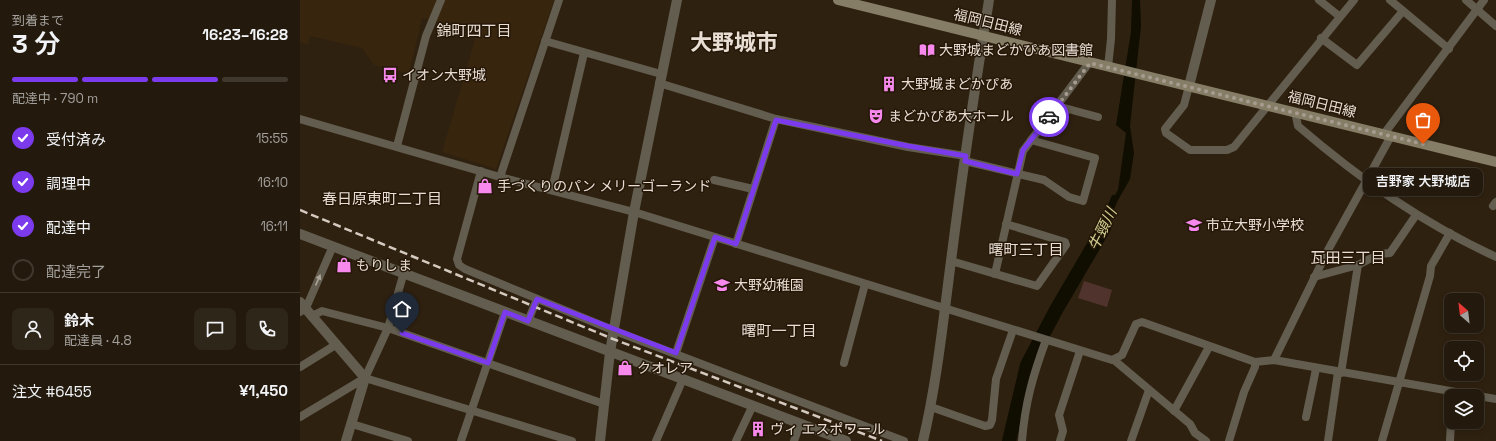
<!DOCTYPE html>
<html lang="ja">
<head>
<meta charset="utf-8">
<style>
	body { margin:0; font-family:"Space Grotesk","Noto Sans JP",sans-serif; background:#2f261a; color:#f1f3f6; height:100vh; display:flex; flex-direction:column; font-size:15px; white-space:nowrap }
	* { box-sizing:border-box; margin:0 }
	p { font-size:13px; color:#a3a09d }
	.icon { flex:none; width:22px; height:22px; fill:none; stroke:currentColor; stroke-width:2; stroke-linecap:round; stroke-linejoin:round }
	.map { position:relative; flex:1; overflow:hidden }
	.side { display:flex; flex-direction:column; background:#23190c; width:300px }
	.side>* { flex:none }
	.needle { width:26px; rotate:332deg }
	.tools { position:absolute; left:1144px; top:293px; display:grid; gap:8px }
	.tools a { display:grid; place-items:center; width:40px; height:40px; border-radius:8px; background:#23190c; box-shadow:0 2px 6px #0003,0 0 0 1px #40382d; font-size:20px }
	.pin { position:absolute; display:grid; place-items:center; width:34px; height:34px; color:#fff; margin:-41px -17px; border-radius:50% 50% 50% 0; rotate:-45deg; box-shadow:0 0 4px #0007 }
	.pin .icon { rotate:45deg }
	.courier { position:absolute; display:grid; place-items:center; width:40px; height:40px; margin:-20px; border:3px solid #7c3aed; border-radius:50%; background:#fff; color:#222; box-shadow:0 1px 5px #0007 }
	.bubble { position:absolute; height:28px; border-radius:8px; background:#23190c; box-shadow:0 2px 6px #0003,0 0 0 1px #40382d; font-size:13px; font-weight:600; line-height:28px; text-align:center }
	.head em { font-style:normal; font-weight:600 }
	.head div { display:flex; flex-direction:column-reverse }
	.head { display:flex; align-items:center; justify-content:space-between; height:68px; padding:0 12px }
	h1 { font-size:26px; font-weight:600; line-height:30px }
	.bar { display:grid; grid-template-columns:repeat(4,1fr); gap:6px 4px; align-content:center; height:48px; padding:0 12px }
	.bar i { height:5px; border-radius:3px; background:#40382d }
	.bar .on { background:#7c3aed }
	.bar p { grid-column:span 4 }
	.line { display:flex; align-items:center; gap:10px; padding:0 12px; border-top:1px solid #40382d }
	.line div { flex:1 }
	.round { display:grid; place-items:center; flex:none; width:42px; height:42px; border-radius:8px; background:#2f261a }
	ol { padding:0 12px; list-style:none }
	li { display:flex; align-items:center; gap:12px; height:44px }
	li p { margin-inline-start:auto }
	li .icon { padding:4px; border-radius:50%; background:#7c3aed; color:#fff; stroke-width:4 }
	li:last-child { color:#a3a09d }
	li i { width:22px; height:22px; border:2px solid #40382d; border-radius:50% }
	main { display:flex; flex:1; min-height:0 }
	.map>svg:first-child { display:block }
	.built { fill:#38250e }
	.green { fill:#51332e }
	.water { fill:#0f0e00 }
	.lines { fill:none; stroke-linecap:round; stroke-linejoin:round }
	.river { stroke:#0f0e00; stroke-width:14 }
	.minor { stroke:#625d4f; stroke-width:8 }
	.tertiary { stroke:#625d4f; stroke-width:10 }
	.secondary { stroke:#867d66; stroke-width:10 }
	.rail { stroke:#d4cabf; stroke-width:2.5; stroke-dasharray:8 4; stroke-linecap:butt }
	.oneway { fill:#aca498 }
	.done { stroke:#a79c8f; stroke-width:4; stroke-dasharray:0 7.2 }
	.route { stroke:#7c3aed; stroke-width:5 }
	.labels { text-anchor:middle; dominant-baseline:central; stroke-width:3; stroke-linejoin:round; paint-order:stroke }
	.street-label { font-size:14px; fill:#e8ded4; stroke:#251707 }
	.poi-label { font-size:14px; fill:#e8ded4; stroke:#251707; text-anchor:start }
	.neighbourhood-label { font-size:15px; fill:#e8ded4; stroke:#251707 }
	.water-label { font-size:15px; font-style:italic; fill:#d3d395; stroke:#251707 }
	.town-label { font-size:22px; font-weight:bold; fill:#e8ded4; stroke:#251707 }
</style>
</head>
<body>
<main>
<section class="side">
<div class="head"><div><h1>3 分</h1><p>到着まで</p></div><em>16:23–16:28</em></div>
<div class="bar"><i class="on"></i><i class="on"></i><i class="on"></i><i></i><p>配達中 · 790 m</p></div>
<ol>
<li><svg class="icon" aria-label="check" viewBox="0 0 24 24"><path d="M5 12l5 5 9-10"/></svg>受付済み<p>15:55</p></li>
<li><svg class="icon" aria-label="check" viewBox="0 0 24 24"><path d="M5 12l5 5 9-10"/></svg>調理中<p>16:10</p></li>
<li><svg class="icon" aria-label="check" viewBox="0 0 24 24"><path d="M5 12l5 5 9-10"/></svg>配達中<p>16:11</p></li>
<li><i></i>配達完了</li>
</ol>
<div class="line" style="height:72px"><a class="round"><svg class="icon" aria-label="person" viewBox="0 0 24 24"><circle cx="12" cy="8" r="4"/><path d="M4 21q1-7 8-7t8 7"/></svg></a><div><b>鈴木</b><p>配達員 · 4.8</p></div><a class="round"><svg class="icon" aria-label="chat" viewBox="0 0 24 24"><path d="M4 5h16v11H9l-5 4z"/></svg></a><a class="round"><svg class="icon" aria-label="phone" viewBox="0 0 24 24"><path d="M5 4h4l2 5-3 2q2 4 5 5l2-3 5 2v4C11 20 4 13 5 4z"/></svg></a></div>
<div class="line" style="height:52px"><div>注文 #6455</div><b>¥1,450</b></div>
</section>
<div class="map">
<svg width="1196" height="441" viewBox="0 0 1196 441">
	<rect width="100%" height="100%" fill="#2f2110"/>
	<!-- built -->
	<path class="built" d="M0,0H254L196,169L142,152L178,30L122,18L109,74L74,65L62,48L10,36L8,44L0,43Z"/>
	<!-- green -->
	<path class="green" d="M784,281L812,290L807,307L778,298Z"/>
	<!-- water -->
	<path class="water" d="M832,0H840L841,26L830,126L834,153L830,179L817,202L806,230L794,246L800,225L812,195H815L818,190L826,133L816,125L831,32Z"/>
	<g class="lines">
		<!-- river -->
		<path class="river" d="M709,441L727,365L756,310L804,228"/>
		<!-- minor -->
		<g class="minor">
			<path d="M1019,0L1039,16"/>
			<path d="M1090,0L1149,49"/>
			<path d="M1166,0L1196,26"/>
			<path d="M1021,38L1057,65L1103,11"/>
			<path d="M245,41L361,74"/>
			<path d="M808,67L811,39L812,0"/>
			<path d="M359,83L476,119L608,147L666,156"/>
			<path d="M889,86L884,105L865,129L866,133L890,150H927L934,147L1054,0"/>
			<path d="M757,106L798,117"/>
			<path d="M995,112L998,126C1061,180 1121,222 1196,257"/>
			<path d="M0,119L200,177L334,212L812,360L822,355L836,324L842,322L955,362L974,360L1196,399"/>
			<path d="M1084,134L1184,0"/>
			<path d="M97,146L126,36L141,0"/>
			<path d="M665,161L744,180L769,197L783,201L795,158L731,140"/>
			<path d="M181,171L157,259L159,265L165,269L315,331L604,441"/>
			<path d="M200,177L259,0"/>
			<path d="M414,180L453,189"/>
			<path d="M252,190L284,53"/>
			<path d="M1193,206L1196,202"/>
			<path d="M436,244L476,119"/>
			<path d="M651,261L737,286L766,245L765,242L706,224"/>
			<path d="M695,274L723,151L789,63"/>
			<path d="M1014,277L1058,265"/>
			<path d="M0,312L6,308L33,246"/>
			<path d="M12,316L22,311L88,328L304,404"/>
			<path d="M228,321L237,299"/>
			<path d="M376,353L415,237"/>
			<path d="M814,360L890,424L895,433L906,441"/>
			<path d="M974,360L1028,250L1091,136"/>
			<path d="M544,363L565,284"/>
			<path d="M0,367L37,344"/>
			<path d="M1041,373L1058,265L1079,254L1090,253L1116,215"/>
			<path d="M65,378L272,441"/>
			<path d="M631,407L685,426L690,425L692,420L696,379L713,330"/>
			<path d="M874,411L909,347"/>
			<path d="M0,417L65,378L88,328L104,272"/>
			<path d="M1006,417L1016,369"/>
			<path d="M52,424L108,441"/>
			<path d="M161,441L205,312"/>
			<path d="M356,441L383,379"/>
			<path d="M436,441L453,405"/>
			<path d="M494,441L500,424"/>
			<path d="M722,441C725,403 733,375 746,340"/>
			<path d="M760,441L763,431L759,415L780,351"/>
			<path d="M831,441L849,390"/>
			<path d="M929,441L944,392L955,367V362"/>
			<path d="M1028,441L1038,372"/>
			<path d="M1082,441L1130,276L1131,266L1150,233"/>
			<path d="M1150,441L1151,422"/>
		</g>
		<!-- tertiary -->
		<g class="tertiary">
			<path d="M889,86L911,0"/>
			<path d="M0,234L546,441"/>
			<path d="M0,302L65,378L46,441"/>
			<path d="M300,441L310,352L334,212L377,0"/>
			<path d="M623,441C637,382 643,322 651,261C662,174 675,87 689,0"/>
		</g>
		<!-- secondary -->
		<path class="secondary" d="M538,0L1196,162"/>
		<!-- rail -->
		<path class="rail" d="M0,210L313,339L582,441"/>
	</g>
	<!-- one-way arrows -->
	<defs><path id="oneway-solid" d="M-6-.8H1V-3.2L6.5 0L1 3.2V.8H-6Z"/></defs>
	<use class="oneway" href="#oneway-solid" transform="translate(18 280) rotate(-66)"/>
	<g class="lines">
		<!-- done -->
		<path class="done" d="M749,117L790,63L1123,144"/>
		<!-- route -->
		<path class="route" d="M102,333L188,363L205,312L228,321L237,299L376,353L415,237L436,244L476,120L608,146L666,156L665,161L717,174L723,150L749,117"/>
	</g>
	<!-- icons -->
	<defs>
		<symbol id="library-bare" viewBox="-9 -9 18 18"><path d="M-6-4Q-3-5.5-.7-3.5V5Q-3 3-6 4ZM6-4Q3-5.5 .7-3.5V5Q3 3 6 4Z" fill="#f788ec" stroke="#251707" stroke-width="2.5" paint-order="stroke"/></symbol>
		<symbol id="bus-bare" viewBox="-9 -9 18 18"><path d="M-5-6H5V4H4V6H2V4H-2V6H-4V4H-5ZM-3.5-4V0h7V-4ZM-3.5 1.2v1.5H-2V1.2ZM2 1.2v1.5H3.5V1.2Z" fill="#f788ec" stroke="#251707" stroke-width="2.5" paint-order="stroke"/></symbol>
		<symbol id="building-bare" viewBox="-9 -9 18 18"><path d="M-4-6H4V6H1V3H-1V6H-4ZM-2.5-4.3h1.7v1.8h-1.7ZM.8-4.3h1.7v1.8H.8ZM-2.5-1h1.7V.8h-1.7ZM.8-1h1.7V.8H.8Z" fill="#f788ec" stroke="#251707" stroke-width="2.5" paint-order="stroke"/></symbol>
		<symbol id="theatre-bare" viewBox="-9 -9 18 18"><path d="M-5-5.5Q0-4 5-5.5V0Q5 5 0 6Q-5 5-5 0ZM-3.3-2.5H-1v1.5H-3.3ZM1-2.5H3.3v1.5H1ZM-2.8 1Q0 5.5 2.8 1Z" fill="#f788ec" stroke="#251707" stroke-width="2.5" paint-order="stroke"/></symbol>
		<symbol id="shop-bare" viewBox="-9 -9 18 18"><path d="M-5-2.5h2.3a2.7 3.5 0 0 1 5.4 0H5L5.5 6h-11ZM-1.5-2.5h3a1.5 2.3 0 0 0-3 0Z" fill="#f788ec" stroke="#251707" stroke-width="2.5" paint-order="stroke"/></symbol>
		<symbol id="school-bare" viewBox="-9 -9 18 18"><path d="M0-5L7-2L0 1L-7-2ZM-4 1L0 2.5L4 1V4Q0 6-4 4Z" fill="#f788ec" stroke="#251707" stroke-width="2.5" paint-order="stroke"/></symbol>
	</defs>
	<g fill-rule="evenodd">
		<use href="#library-bare" x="616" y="39" width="22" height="22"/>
		<use href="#bus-bare" x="79" y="64" width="22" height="22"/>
		<use href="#building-bare" x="578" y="73" width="22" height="22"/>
		<use href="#theatre-bare" x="565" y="105" width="22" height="22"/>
		<use href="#shop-bare" x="174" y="175" width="22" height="22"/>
		<use href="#school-bare" x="883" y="214" width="22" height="22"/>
		<use href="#shop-bare" x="33" y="254" width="22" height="22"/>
		<use href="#school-bare" x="411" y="274" width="22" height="22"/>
		<use href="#shop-bare" x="314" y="357" width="22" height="22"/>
		<use href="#building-bare" x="447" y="418" width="22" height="22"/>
	</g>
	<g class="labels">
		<!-- street labels -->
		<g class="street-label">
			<text transform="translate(688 22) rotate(14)">福岡日田線</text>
			<text transform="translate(1022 104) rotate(14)">福岡日田線</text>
		</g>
		<!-- poi labels -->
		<g class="poi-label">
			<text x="639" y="50">大野城まどかぴあ図書館</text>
			<text x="102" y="75">イオン大野城</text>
			<text x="601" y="84">大野城まどかぴあ</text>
			<text x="588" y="116">まどかぴあ大ホール</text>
			<text x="197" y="186">手づくりのパン メリーゴーランド</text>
			<text x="906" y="225">市立大野小学校</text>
			<text x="56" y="265">もりしま</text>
			<text x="434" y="285">大野幼稚園</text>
			<text x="337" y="368">クオレア</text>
			<text x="470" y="429">ヴィ エスポワール</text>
		</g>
		<!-- neighbourhood labels -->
		<g class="neighbourhood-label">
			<text x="174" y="30">錦町四丁目</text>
			<text x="82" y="198">春日原東町二丁目</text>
			<text x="726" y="249">曙町三丁目</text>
			<text x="1048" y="257">瓦田三丁目</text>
			<text x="479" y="330">曙町一丁目</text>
		</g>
		<!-- water labels -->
		<g class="water-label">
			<text transform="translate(802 229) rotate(-64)">牛頸川</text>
		</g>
		<!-- town labels -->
		<g class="town-label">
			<text x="434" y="42">大野城市</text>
		</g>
	</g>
</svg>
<div class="tools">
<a><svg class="needle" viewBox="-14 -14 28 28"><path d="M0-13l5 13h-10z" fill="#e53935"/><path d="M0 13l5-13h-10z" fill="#a3a09d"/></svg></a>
<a><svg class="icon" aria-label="locate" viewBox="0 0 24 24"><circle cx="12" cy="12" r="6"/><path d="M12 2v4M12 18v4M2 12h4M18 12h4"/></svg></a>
<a><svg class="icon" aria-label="layers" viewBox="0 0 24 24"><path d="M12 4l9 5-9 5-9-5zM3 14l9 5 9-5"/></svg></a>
</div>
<div class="pin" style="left:1123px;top:144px;background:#ea580c"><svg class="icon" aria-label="bag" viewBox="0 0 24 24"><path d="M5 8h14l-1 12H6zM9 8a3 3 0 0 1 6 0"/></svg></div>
<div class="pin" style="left:102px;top:333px;background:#1f2937"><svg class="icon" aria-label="home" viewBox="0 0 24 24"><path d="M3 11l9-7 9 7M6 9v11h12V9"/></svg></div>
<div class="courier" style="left:749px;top:117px"><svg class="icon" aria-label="car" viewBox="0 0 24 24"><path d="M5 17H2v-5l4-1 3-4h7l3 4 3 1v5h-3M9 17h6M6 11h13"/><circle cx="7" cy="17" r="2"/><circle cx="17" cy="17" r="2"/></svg></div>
<div class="bubble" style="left:1063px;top:168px;width:120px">吉野家 大野城店</div>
</div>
</main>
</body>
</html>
